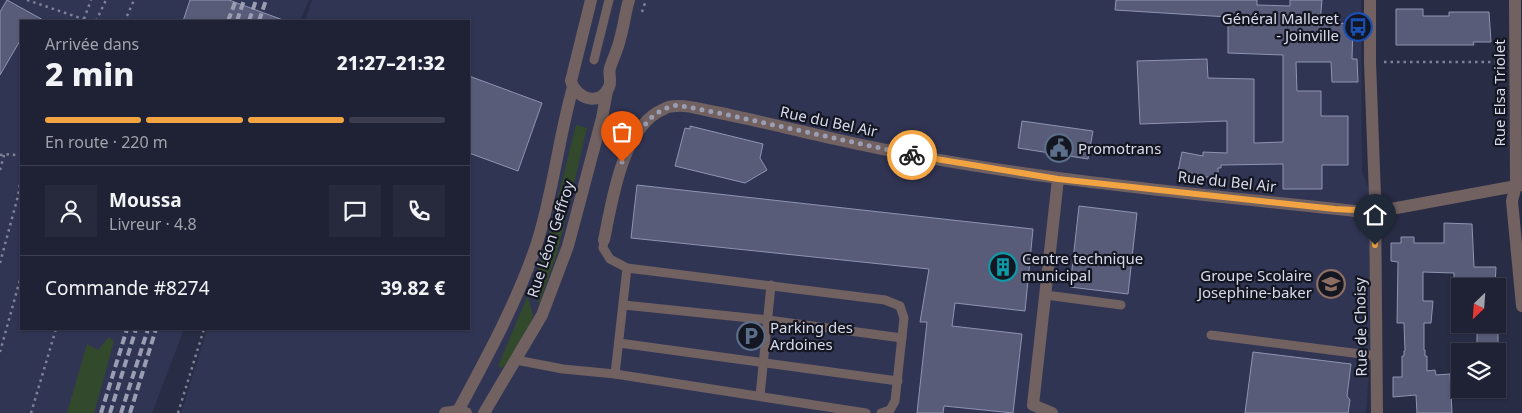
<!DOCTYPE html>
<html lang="fr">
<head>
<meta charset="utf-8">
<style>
	body { margin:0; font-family:"Noto Sans",sans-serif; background:#27293c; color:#f1f3f6; height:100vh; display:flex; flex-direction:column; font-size:19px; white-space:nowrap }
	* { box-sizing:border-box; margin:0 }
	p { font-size:16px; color:#a1a3ac }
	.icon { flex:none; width:28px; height:28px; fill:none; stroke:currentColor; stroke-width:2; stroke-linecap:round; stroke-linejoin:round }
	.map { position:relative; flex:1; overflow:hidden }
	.side { position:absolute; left:20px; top:20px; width:450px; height:310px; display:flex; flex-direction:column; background:#1f2134; border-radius:0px; box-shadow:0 1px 4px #0004,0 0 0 1px #3c3e4f }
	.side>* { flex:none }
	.needle { width:32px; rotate:205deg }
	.buttons { position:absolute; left:1451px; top:278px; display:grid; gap:10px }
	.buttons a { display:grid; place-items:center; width:55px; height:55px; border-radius:0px; background:#1f2134; box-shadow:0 1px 4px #0004,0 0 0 1px #3c3e4f; font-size:25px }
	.pin { position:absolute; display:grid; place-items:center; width:42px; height:42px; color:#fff; margin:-51px -21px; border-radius:50% 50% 50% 0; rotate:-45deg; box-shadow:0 0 5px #0007 }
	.pin .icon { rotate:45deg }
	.courier { position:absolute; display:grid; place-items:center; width:50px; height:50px; margin:-25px; border:4px solid #f3a442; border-radius:50%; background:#fff; color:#222; box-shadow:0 1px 6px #0007 }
	.headline em { font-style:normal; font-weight:800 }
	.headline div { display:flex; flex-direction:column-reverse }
	.headline { display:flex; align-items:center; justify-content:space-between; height:85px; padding:0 25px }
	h1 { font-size:32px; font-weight:800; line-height:38px }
	.bar { display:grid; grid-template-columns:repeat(4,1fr); gap:8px 5px; align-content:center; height:60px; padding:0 25px }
	.bar i { height:6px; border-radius:4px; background:#3c3e4f }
	.bar .selected { background:#f3a442 }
	.bar p { grid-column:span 4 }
	.line { display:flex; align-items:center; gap:12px; padding:0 25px; border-top:1px solid #3c3e4f }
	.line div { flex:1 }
	.round { display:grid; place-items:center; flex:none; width:52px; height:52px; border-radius:0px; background:#27293c }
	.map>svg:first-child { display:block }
	.built { fill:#313554 }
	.green { fill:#32492b }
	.building { fill:#585c78; stroke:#8f94b2 }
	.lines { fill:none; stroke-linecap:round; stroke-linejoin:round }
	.path { stroke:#7f8297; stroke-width:2.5; stroke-dasharray:2.5 4; stroke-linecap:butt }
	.service { stroke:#716161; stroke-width:9 }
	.minor { stroke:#716161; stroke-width:12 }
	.tertiary { stroke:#716161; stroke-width:12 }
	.rail { stroke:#9b9eb2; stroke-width:4; stroke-dasharray:8 4; stroke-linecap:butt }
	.done { stroke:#9b9eb2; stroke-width:5; stroke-dasharray:0 9 }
	.route { stroke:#f3a442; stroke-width:6 }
	.labels { text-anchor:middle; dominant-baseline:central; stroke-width:4.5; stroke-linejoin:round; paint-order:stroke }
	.poi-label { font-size:15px; fill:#d8dbec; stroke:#141621; text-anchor:start }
	.street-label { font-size:15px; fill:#d8dbec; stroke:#141621 }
</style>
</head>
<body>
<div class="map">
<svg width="1522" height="413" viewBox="0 0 1522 413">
	<rect width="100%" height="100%" fill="#292c45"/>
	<!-- built -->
	<g class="built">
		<path d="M0,0H309L300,21H21V329H184L152,413H0Z"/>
		<path d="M312,0H1361L1362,172L1380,216L1366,413H181L207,329H469V21H305Z"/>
	</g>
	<!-- green -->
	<g class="green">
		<path d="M576,125L587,128L557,254L539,304L532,286L545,250Z"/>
		<path d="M528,295L533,316L529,327L512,359L502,368L498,366Z"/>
		<path d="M109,337L114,341L94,413H67L87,344L98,350Z"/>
	</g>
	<!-- building -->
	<g class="building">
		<path d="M7,0L45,21H21V39L0,75V12Z"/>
		<path d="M190,0H229L283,20V21H183Z"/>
		<path d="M1116,0H1257V5L1290,6V0H1322L1320,22L1353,24L1352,59H1357L1358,82H1332L1331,62H1296L1297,91H1321V116H1348V165H1322V189H1283V164L1221,165V168H1218V177H1205L1178,171L1182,152L1203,156V152L1227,153V121L1140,124L1137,61L1207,59L1208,78L1254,79V143L1283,142V55L1228,53V17L1115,10Z"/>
		<path d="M1396,9H1423V16H1449V12H1489L1491,42H1473L1474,45H1396Z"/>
		<path d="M469,76L542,103L518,171L469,153Z"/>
		<path d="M1022,121L1093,131L1088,159L1018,148Z"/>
		<path d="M690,126L763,144L760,158L767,170L745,183L675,166L685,128L690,129Z"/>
		<path d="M637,185L1033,229L1025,311L955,303L952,326L1022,334L1013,413L944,406L943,413H917L927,322H920L929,269L631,238Z"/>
		<path d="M1079,206L1137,213L1128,294L1070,287Z"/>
		<path d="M1444,223L1472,224L1474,267H1496L1495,286H1454V273L1423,272V301H1433L1431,323H1424V350H1425V356H1427V371L1435,370L1436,375L1450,374L1452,413H1417L1416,395L1393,397V377H1402V356H1404V351H1405L1404,323H1397L1398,262L1391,261V243H1401V237H1414V243H1444Z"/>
		<path d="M1477,324H1498V351H1479V349L1477,348Z"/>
		<path d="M1253,352L1351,364L1347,396L1350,400L1348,413H1245Z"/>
	</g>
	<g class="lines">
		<!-- path -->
		<g class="path">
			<path d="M27,0L89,21"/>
			<path d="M642,12L646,0"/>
			<path d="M127,16L134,0"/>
			<path d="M84,19L91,0"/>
			<path d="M96,21L106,0"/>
			<path d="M1384,62H1501"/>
			<path d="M0,155L11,154L21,157"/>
			<path d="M0,170L4,155"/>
			<path d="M0,263L18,196L21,178"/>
			<path d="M0,352L21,276"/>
			<path d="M31,413L56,329"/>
			<path d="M178,413L204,329"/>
		</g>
		<!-- service -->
		<g class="service">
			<path d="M594,60L609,0"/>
			<path d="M604,240L603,248L610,259L627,268L615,374"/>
			<path d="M627,268L885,300L900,306L904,318L895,401L890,410L881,413"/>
			<path d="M1046,295L1121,305"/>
			<path d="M624,305L768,320L902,338"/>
			<path d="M1211,335L1377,356"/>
			<path d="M619,343L898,381"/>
			<path d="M516,360L563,369L615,374L866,413"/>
			<path d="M760,396L771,285"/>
		</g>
		<!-- minor -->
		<g class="minor">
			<path d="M1370,0V62L1375,196L1377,413"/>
			<path d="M1515,0L1516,185L1512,201L1522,306"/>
			<path d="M604,240C612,202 622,126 664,109C667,107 673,106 677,106C687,105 700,109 710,111C752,119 794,130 835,139C1006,178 1181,192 1355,211H1375L1391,209L1522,185"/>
			<path d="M1052,413L1033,405L1058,179"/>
		</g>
		<!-- tertiary -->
		<g class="tertiary">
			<path d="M591,0L571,81C576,99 600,107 609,87C612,81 608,75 610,68C613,58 618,49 620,39C624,26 625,13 629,0"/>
			<path d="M458,411C487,357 516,304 536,246C553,194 558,140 573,87"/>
			<path d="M445,413L458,411L466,413"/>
			<path d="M484,413L542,315L568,246L602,118L607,91"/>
		</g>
		<!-- rail -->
		<g class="rail">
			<path d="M228,21L236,0"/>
			<path d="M237,21L244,0"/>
			<path d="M249,21L256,0"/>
			<path d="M259,21L266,0"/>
			<path d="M101,413L127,329"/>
			<path d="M110,413L136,329"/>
			<path d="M121,413L148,329"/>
			<path d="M130,413L156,329"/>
		</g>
	</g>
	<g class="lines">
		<!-- done -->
		<path class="done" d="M622,162L640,130L652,117L663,109L677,105L719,113L912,155"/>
		<!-- route -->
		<path class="route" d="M912,155L1058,179L1335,209L1374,211L1375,245"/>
	</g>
	<!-- icons -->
	<defs>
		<symbol id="bus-ring" viewBox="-11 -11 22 22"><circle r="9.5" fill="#141621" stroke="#1a4fb4" stroke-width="1.5"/><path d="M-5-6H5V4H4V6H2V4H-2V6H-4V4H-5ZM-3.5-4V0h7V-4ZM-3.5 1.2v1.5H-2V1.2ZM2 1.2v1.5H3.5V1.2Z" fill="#1a4fb4"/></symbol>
		<symbol id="civic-ring" viewBox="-11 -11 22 22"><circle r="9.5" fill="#141621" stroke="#5c6f8a" stroke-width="1.5"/><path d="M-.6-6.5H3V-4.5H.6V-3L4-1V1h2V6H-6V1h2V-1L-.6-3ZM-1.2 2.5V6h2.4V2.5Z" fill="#5c6f8a"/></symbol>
		<symbol id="building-ring" viewBox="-11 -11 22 22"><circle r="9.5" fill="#141621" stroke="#0f9aa8" stroke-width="1.5"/><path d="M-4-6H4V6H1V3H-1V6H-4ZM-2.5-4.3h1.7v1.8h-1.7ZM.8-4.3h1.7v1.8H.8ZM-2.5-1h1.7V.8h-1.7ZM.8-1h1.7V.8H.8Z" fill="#0f9aa8"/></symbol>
		<symbol id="school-ring" viewBox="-11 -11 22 22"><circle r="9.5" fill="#141621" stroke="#8d6e63" stroke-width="1.5"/><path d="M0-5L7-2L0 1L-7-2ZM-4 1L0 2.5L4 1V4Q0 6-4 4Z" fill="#8d6e63"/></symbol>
		<symbol id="parking-ring" viewBox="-11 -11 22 22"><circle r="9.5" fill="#141621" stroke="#5c6f8a" stroke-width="1.5"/><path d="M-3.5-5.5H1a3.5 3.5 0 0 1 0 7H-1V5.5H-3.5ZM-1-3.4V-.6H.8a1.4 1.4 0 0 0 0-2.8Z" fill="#5c6f8a"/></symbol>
	</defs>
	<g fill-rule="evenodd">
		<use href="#bus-ring" x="1342" y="11" width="32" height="32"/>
		<use href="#civic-ring" x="1043" y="132" width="32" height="32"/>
		<use href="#building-ring" x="987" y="251" width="32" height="32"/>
		<use href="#school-ring" x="1315" y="268" width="32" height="32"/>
		<use href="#parking-ring" x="735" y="320" width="32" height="32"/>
	</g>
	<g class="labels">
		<!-- poi labels -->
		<g class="poi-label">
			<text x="1339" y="18" text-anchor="end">Général Malleret<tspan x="1339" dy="17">- Joinville</tspan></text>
			<text x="1078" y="148">Promotrans</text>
			<text x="1022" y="258">Centre technique<tspan x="1022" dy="17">municipal</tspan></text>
			<text x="1312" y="275" text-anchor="end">Groupe Scolaire<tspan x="1312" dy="17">Josephine-baker</tspan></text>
			<text x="770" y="327">Parking des<tspan x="770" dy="17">Ardoines</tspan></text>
		</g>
		<!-- street labels -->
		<g class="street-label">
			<text transform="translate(1499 93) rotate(-90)">Rue Elsa Triolet</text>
			<text transform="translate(829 121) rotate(12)">Rue du Bel Air</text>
			<text transform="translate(1227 181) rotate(6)">Rue du Bel Air</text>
			<text transform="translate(550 239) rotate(-72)">Rue Léon Geffroy</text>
			<text transform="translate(1360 327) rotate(-91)">Rue de Choisy</text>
		</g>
	</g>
</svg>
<div class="buttons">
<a><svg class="needle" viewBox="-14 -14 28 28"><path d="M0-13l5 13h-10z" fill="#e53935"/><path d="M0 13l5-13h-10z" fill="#a1a3ac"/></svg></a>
<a><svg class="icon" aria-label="layers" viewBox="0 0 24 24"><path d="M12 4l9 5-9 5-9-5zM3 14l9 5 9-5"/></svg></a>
</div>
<div class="pin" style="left:622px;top:162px;background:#ea580c"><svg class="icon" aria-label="bag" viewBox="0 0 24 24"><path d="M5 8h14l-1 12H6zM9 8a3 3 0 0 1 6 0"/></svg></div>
<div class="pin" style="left:1375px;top:245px;background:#1f2937"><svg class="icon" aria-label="home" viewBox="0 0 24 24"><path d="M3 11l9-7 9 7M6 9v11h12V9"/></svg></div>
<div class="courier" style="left:912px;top:155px"><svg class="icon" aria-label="bike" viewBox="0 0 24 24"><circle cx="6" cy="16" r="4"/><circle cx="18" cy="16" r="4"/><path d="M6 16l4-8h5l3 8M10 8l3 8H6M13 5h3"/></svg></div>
<section class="side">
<div class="headline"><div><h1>2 min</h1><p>Arrivée dans</p></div><em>21:27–21:32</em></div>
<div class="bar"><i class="selected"></i><i class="selected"></i><i class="selected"></i><i></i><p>En route · 220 m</p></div>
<div class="line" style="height:90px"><a class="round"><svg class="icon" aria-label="person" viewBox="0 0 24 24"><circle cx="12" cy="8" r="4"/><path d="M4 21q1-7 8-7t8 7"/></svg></a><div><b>Moussa</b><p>Livreur · 4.8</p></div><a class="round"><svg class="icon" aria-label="chat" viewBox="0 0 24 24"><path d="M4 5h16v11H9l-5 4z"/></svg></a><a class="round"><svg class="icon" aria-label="phone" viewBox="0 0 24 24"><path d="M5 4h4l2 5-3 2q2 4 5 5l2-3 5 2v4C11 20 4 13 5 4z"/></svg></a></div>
<div class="line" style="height:65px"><div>Commande #8274</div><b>39.82 €</b></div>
</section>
</div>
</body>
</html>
